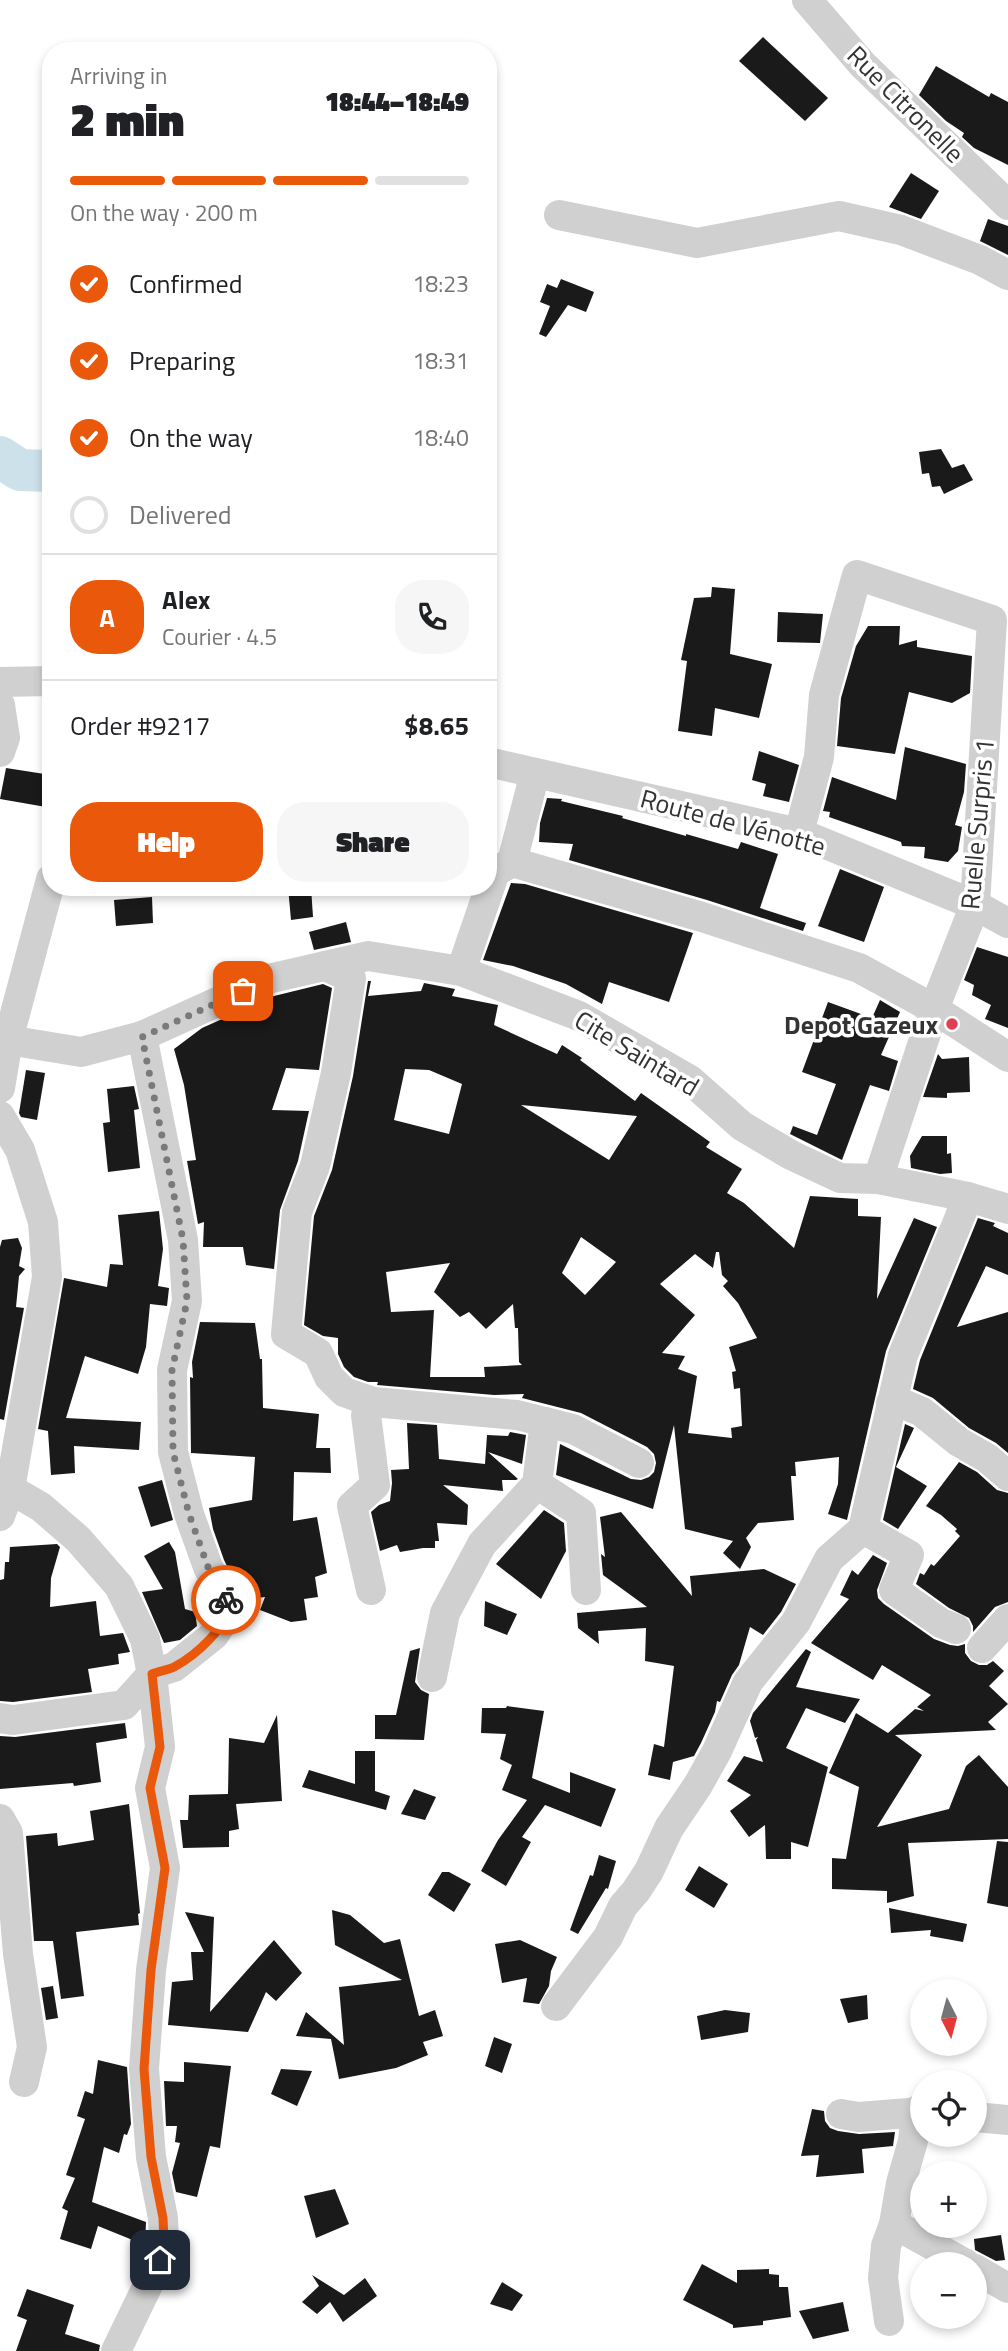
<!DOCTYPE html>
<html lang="en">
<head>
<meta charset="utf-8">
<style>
	body { margin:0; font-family:"Titillium Web",sans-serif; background:#f6f6f6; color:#202124; height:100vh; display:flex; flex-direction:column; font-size:26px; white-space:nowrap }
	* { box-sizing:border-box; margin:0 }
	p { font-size:23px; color:#757577 }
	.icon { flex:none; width:38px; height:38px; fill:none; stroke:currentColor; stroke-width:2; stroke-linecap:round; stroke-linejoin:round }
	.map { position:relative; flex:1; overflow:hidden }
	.panel { position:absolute; left:42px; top:42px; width:455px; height:854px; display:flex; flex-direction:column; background:#fff; border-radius:28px; box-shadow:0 4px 10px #0003 }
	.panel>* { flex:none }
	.needle { width:46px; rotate:174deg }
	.controls { position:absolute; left:910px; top:1979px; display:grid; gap:14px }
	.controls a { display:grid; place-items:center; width:77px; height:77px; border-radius:50%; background:#fff; box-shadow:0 4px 10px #0003; font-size:35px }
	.pin { position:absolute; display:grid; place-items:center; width:60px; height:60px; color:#fff; margin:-30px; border-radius:14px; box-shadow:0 4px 10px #0006 }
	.courier { position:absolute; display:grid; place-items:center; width:70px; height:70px; margin:-35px; border:5px solid #ea580c; border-radius:50%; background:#fff; color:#222; box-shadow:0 2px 9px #0007 }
	.summary em { font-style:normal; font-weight:800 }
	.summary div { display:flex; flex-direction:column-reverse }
	.summary { display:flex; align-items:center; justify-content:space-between; height:119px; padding:0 28px }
	h1 { font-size:46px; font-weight:800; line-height:52px }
	.bar { display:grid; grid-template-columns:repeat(4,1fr); gap:10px 7px; align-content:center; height:84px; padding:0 28px }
	.bar i { height:9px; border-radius:5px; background:#e0e0e0 }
	.bar .active { background:#ea580c }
	.bar p { grid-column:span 4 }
	.line { display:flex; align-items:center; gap:18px; padding:0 28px; border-top:2px solid #e0e0e0 }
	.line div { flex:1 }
	.round { display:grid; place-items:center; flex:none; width:74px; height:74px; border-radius:28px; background:#f6f6f6 }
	ol { padding:0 28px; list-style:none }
	li { display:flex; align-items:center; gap:21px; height:77px }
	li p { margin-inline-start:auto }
	li .icon { padding:7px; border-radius:50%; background:#ea580c; color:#fff; stroke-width:4 }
	li:last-child { color:#757577 }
	li i { width:38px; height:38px; border:4px solid #e0e0e0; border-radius:50% }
	.cta { display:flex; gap:14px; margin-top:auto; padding:14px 28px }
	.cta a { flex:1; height:80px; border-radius:28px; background:#ea580c; color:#fff; font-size:28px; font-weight:800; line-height:80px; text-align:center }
	.cta a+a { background:#f6f6f6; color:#202124 }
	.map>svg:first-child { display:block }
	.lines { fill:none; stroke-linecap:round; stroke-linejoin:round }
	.river { stroke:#cde1eb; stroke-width:42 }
	.building { fill:#1a1a1a; fill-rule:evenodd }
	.minor { stroke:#d0d0d0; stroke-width:30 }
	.done { stroke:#7a7a7a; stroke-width:7; stroke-dasharray:0 12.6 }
	.route { stroke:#ea580c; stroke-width:9 }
	.poi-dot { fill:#df4053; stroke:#fff; stroke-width:2.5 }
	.labels { text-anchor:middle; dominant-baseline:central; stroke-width:7; stroke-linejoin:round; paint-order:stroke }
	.street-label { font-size:26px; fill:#333; stroke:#fff }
	.poi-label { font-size:26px; font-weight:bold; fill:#333; stroke:#fff; text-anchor:end }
</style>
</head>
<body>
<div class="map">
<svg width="1008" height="2351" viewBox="0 0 1008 2351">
	<rect width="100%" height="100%" fill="#fff"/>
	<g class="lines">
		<!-- river -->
		<path class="river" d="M0,457L20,470L51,471"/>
	</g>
	<!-- building -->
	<g class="building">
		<path d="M763,37L828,98L805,121L739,61Z"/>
		<path d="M936,66L989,97L991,93L1008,102V165L974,148L962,137L964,133L946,121L919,95Z"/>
		<path d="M911,173L939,191L921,219L889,207Z"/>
		<path d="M988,219L1008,226V255L980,241Z"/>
		<path d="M561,279L594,292L586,312L568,305L546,337L539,334L550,306L540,302L547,284L557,288Z"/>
		<path d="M941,449L952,468L964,464L973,480L944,494L940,486L932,487L929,473L922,474L919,452Z"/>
		<path d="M712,587L735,589L730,654L772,664L759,718L715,708L712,736L678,731L687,661L681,660L694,598L711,597Z"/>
		<path d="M778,612L823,614L820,643L777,642Z"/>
		<path d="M868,626H900L899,645L917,640V647L972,656L970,693L952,703L909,692L895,754L837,746L841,698L856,646Z"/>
		<path d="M905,747L966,764L964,792L955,825L962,827L958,851L948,862L924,858L925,847L902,846L901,842L829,817L830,812L823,811L832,777L896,800Z"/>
		<path d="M759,751L799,765L789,802L763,796L766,784L752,780Z"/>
		<path d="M6,768L51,775L46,807L0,799Z"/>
		<path d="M547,798L562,799L561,801L623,816L622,818L686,836V834L738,849L741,842L778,854L760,908L806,923L803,931L707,900L569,860L573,844L539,842L540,823Z"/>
		<path d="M840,869L884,887L864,942L818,926Z"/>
		<path d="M511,883L525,884L693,933L669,1002L609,982L602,1004L566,984L513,966L483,960Z"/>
		<path d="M288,887H311L313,917L291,920Z"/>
		<path d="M152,897L153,923L116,926L114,900Z"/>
		<path d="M346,922L351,942L314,950L309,932Z"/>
		<path d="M977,947L1008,957V1028L985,1019L991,1005L972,995L974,985L964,980Z"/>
		<path d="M368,981H371L368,996L421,991L424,983L455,989L452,996L498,1005L494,1025L557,1054L562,1045L582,1058L580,1060L635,1101L641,1093L710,1142L706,1147L742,1169L727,1193L744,1203L794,1248L810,1196L858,1199V1216L881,1217L877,1299L914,1218L937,1227L886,1351L847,1520L828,1514L838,1484L839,1457L795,1462L796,1476H791L794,1520L758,1523L746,1538L751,1547L740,1569L723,1553L733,1541L685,1529L674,1425L653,1509L556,1475L560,1444L631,1479L641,1480L649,1477L654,1472L656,1463L654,1454L647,1447L581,1413L522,1398L524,1394L494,1395L377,1385L378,1382H368L354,1377L344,1367L338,1354V1338L323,1336L304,1325L314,1216L332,1170L353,1076ZM405,1069L429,1070L462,1084L449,1134L394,1120ZM521,1105L637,1116L609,1160ZM581,1237L616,1262L585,1295L562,1273ZM716,1252H719L722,1275L728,1281L723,1286L738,1303L757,1338L729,1347L736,1371L732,1372L734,1389L740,1388L742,1426L731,1428L732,1438L688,1433L697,1376L678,1369L685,1356L662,1353L695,1315L660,1284L695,1254L713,1268ZM450,1263L434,1292L460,1317L469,1312L486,1329L513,1304L515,1328H518L519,1362L522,1365L484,1367L485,1377H430L434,1310L391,1312L386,1272Z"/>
		<path d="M323,984L332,988L319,1070L286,1068L272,1110L309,1111L298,1161L280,1210L274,1269L246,1265L243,1247H203L204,1222L198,1224L187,1161L196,1160L184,1085L174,1049L202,1028L274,996Z"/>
		<path d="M880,1000L900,1012L881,1055L898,1061L889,1091L870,1085L842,1160L790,1134L793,1126L817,1135L836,1084L802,1072L828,1002L872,1018Z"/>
		<path d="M938,1054L942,1059L969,1057L970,1092L947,1093V1098L923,1097Z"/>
		<path d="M26,1070L45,1073L37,1120L21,1117L19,1113Z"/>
		<path d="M134,1086L139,1109L134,1110L140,1168L108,1172L103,1123L110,1122L107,1089Z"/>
		<path d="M922,1136H947V1154L951,1153L952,1173L940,1174L911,1168L910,1156Z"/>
		<path d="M159,1211L163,1249L158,1286L169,1288L167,1306L150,1304L146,1347L138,1374L85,1356L66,1418L141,1422L139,1450L74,1446L75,1473L51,1475L48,1431L38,1429L64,1278L107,1287L110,1264L123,1265L118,1215Z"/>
		<path d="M978,1218L995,1223L993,1226L1008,1233V1275L986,1266L957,1327L1008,1312V1453L996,1443L969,1428L933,1398L913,1389L920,1360Z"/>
		<path d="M18,1238L22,1248L19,1266L25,1269L19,1276L16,1307L24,1308L4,1420L0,1419V1247L2,1240Z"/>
		<path d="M200,1322L255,1323L260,1359H262L263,1408L319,1414L316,1448H330L331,1473L294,1472L293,1521L317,1517L327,1573L315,1577L318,1597L304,1599L307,1620L291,1622L260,1610L265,1597L244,1600L224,1560L213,1529L209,1508L252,1500L255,1457L191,1453L190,1377L193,1378L192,1362Z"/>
		<path d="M407,1423L437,1425L439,1459L485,1464L487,1435L508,1436L510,1432L526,1435L522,1464L488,1452L518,1479L516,1480H502L503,1491L443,1485L468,1505L467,1525L437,1523L439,1541H435V1548H423L400,1552L397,1545L380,1551L371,1512L379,1505L390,1501L392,1483L391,1470L409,1469Z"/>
		<path d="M905,1424L914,1428L896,1467L927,1486L898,1529L883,1520Z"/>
		<path d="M959,1462L977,1472L997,1490L1008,1493V1602L995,1607L973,1632V1626L969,1618L949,1608L916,1584L920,1573L924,1575L931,1564L934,1566L960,1536L955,1531L957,1529L941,1515L926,1506Z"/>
		<path d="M162,1480L173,1520L151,1527L138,1487Z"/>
		<path d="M544,1510L564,1523L566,1551L541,1599L496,1564Z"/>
		<path d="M621,1512L692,1596L690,1576L764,1569L796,1584L781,1612L763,1635L750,1627L739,1665L732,1675L720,1702L717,1701L715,1712L701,1743L694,1756L673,1762L670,1780L648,1775L654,1744L664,1747L674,1666L645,1661L646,1628L598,1631L599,1644L578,1628L577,1613L647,1607L603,1575L601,1554L605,1557L600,1517Z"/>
		<path d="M169,1542L175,1552L185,1609L195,1612L197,1626L180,1640L164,1643L142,1592L163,1589L144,1556Z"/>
		<path d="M57,1544L60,1547L51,1578L50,1607L96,1601L100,1636L123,1633L130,1652L118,1654L119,1664L88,1669L92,1692L13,1702L0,1701V1580L4,1579L5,1562H9L10,1547Z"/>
		<path d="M873,1555L887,1563L877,1590L878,1598L884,1604L934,1639L950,1645L958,1646L965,1644V1653L971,1661L979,1665H987L993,1661L1004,1671L989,1686L1008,1704L988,1722L996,1730L895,1735L922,1755L877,1827L949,1809L966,1766L979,1755L1008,1787V1839L908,1843L914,1896L887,1903V1891L832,1889V1858L846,1859L859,1787L829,1773L856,1713L888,1733L915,1709L924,1711L917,1707L931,1695L882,1665L873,1680L811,1643L849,1599L840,1595L852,1570L858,1575Z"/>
		<path d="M485,1601L517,1614L507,1635L484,1626Z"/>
		<path d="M420,1648L415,1682L421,1690L429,1694L424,1740L375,1739V1715H396L410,1651Z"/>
		<path d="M806,1649L811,1652L796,1687L860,1699L845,1723L806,1708L786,1748L828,1767L808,1847L791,1842V1859H766L765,1825L749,1837L730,1811L751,1795L727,1781L744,1756L763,1762L756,1740L758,1737L755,1738L750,1721L753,1713Z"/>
		<path d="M507,1706L544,1711L532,1778L570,1793V1772L616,1789L601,1827L545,1805L522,1837L531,1842L506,1886L481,1871L498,1840L527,1800L502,1790L512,1765L500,1759L506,1734L481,1733L482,1708H506Z"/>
		<path d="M277,1715L282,1801L236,1804L239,1829L229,1831V1847L183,1848L180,1820H188L189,1795L228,1794L229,1738L264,1743Z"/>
		<path d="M125,1723L127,1738L96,1743L101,1782L74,1786L73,1783L0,1789V1736L15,1737Z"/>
		<path d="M355,1751H375V1791L390,1796L386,1810L302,1787L309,1770L355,1784Z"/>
		<path d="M414,1789L436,1797L425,1820L401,1814Z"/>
		<path d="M129,1804L140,1913L138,1914L139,1925L76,1932L84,1996L61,1999L53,1941H34L26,1836L57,1833L58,1846L94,1840L90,1811Z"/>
		<path d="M997,1841L1008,1842V1907L987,1903Z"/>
		<path d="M599,1855L616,1861L608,1889L606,1888L578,1934L570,1930L590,1875L593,1876Z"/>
		<path d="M699,1866L728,1884L714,1908L685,1890Z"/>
		<path d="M442,1872H449L471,1884L454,1912L428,1895Z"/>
		<path d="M889,1908L967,1924L963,1942L930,1936L931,1930L891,1933Z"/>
		<path d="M332,1910L350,1915L384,1943L400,1939L419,2016L435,2010L443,2036L423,2042L428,2055L396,2068L339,2079L331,2039L296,2036L306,2012L344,2045L339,1987L402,1980L335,1945Z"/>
		<path d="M185,1912L214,1917L210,2012L274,1940L302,1973L276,2001L266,1992L248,2032L168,2025L172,1982L193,1980L191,1952H204Z"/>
		<path d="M520,1940L557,1957L551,1971L549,1986L539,2004L523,2002L527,1978L502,1983L495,1944Z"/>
		<path d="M53,1986L58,2018L46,2020L41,1988Z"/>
		<path d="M867,1995L868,2019L848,2023L840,1999Z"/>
		<path d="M725,2010L750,2013L748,2032L701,2040L697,2016Z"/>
		<path d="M494,2037L512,2044L502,2073L485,2066Z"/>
		<path d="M98,2060L127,2067L131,2124L127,2135L124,2134L119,2153L104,2147L92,2202L146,2222L145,2245L98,2226L91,2249L60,2239L68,2211L62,2208L75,2178L66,2175L85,2119L77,2116L85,2091L93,2094Z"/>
		<path d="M184,2062L231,2066L220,2148L210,2146L197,2197L176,2192L172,2173L180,2143L175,2142L177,2126H166L164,2081L184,2082Z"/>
		<path d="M281,2069L312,2071L297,2106L271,2094Z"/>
		<path d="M812,2109L824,2111L825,2121L830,2128L838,2131L859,2134L895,2132L893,2146L862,2149L864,2173L816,2177L819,2155L801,2156Z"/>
		<path d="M335,2189L349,2224L316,2238L304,2196Z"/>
		<path d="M1001,2235L1005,2260L996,2261L975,2250L974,2239Z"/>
		<path d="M702,2264L737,2283V2270L769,2269V2274L779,2275V2287H788L791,2317L763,2321V2325L733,2328V2325L683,2300Z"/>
		<path d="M312,2275L344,2295L365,2278L377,2296L343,2322L330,2302L317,2314L302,2302L319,2286Z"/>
		<path d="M502,2282L523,2295L512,2311L490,2304Z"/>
		<path d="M27,2289L74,2305L65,2334L100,2345L99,2351H16L27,2320L17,2316Z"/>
		<path d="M843,2302L849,2331L813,2339L799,2311Z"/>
	</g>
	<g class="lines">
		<!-- minor -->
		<g class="minor">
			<path d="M807,0L863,65L1008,205"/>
			<path d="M559,215L697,243L839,216L901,230L980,260L1008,275"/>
			<path d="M0,682L51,681"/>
			<path d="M0,705L5,738L0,752"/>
			<path d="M488,762L799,833L975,905L1008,923"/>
			<path d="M535,773L512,862L495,872L461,971L579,1016L690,1080L742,1126L791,1155L840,1178L878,1179L968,1197L1008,1209"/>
			<path d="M799,833L819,757L824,695L857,575L992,620L975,905L934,1009L878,1179"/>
			<path d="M512,862L702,917L859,968L934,1009L1008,1057"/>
			<path d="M325,966L351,978L336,1073L315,1166L297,1212L286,1334L318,1353L329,1377L344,1392L373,1402L517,1415L573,1429L639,1463"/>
			<path d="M8,1040L81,1052L142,1036L268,979L368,956L461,971"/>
			<path d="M0,1088L8,1040L51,879"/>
			<path d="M0,1116L20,1150L43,1222L47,1277L10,1489L0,1516"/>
			<path d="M891,1403H901L922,1412L959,1442L987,1458L1008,1476"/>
			<path d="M537,1484L581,1513L586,1590"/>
			<path d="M10,1489L41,1507L78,1539L119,1586L145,1639L152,1674L160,1747L150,1788L165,1868L151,1970L144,2069L151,2157L163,2218L164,2240L160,2260L116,2351"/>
			<path d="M863,1529L909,1555L894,1590L941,1623L956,1629"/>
			<path d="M371,1590L352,1506L375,1485L366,1415L373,1402"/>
			<path d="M982,1648L1008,1619"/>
			<path d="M432,1677L445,1613L482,1544L537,1484L545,1422"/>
			<path d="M0,1718L13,1720L124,1705L152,1674L174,1667L214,1635L226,1617L228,1603L208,1567L189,1514L173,1452L172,1370L187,1301L183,1240L142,1036"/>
			<path d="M0,1819L8,1833L18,1954L32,2047L24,2082"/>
			<path d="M556,2006L608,1937L623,1906L636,1891L649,1871L669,1828L698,1785L717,1751L748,1682L796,1622L829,1559L863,1529L903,1355L968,1197"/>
			<path d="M841,2114L858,2117L922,2112"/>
			<path d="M975,2117L1008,2120"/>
			<path d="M894,2224L966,2264"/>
			<path d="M975,2269L1008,2288"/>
			<path d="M889,2321L883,2278L886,2246L894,2224L901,2183L913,2141L916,2111"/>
		</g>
	</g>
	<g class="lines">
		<!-- done -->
		<path class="done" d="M226,1600L208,1567L189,1514L173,1452L172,1370L187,1301L183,1240L142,1037L243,991"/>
		<!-- route -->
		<path class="route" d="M160,2260L164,2241L163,2218L151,2157L144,2069L151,1970L165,1868L150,1788L160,1747L152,1674C159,1671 168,1670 174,1667C193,1657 234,1624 226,1600"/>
	</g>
	<!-- markers -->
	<circle class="poi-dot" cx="952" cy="1024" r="7"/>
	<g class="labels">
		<!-- street labels -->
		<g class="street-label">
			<text transform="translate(906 104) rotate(45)">Rue Citronelle</text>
			<text transform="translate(733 822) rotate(15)">Route de Vénotte</text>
			<text transform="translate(977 824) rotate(-85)">Ruelle Surpris 1</text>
			<text transform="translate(637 1053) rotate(31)">Cite Saintard</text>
		</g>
		<!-- poi labels -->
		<g class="poi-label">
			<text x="938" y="1024">Depot Gazeux</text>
		</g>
	</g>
</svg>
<div class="controls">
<a><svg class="needle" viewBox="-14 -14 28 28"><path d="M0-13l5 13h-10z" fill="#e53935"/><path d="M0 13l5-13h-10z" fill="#757577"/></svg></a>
<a><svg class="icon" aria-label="locate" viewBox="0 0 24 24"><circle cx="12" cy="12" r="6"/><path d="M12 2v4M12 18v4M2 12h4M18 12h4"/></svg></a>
<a>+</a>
<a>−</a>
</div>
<div class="pin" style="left:243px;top:991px;background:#ea580c"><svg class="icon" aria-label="bag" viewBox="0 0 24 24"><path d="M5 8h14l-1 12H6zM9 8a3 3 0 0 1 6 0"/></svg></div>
<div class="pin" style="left:160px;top:2260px;background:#1f2937"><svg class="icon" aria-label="home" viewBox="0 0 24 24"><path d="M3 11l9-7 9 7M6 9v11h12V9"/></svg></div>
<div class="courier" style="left:226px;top:1600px"><svg class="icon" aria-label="bike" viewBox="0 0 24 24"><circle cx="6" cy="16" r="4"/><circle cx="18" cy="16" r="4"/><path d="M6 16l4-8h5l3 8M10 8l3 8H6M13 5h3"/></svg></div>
<section class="panel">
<div class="summary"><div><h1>2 min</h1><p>Arriving in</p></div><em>18:44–18:49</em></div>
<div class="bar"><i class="active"></i><i class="active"></i><i class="active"></i><i></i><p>On the way · 200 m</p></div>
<ol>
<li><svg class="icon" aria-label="check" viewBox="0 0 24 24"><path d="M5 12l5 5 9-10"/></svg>Confirmed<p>18:23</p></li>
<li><svg class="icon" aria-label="check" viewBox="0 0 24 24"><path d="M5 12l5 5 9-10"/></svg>Preparing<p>18:31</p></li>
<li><svg class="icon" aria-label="check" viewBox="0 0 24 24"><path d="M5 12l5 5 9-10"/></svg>On the way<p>18:40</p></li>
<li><i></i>Delivered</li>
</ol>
<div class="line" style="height:126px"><b class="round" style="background:#ea580c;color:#fff">A</b><div><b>Alex</b><p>Courier · 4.5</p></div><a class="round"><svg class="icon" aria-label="phone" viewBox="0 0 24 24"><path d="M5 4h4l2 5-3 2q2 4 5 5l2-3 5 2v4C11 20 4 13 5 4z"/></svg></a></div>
<div class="line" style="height:91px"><div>Order #9217</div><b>$8.65</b></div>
<div class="cta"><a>Help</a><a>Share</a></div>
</section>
</div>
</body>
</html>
